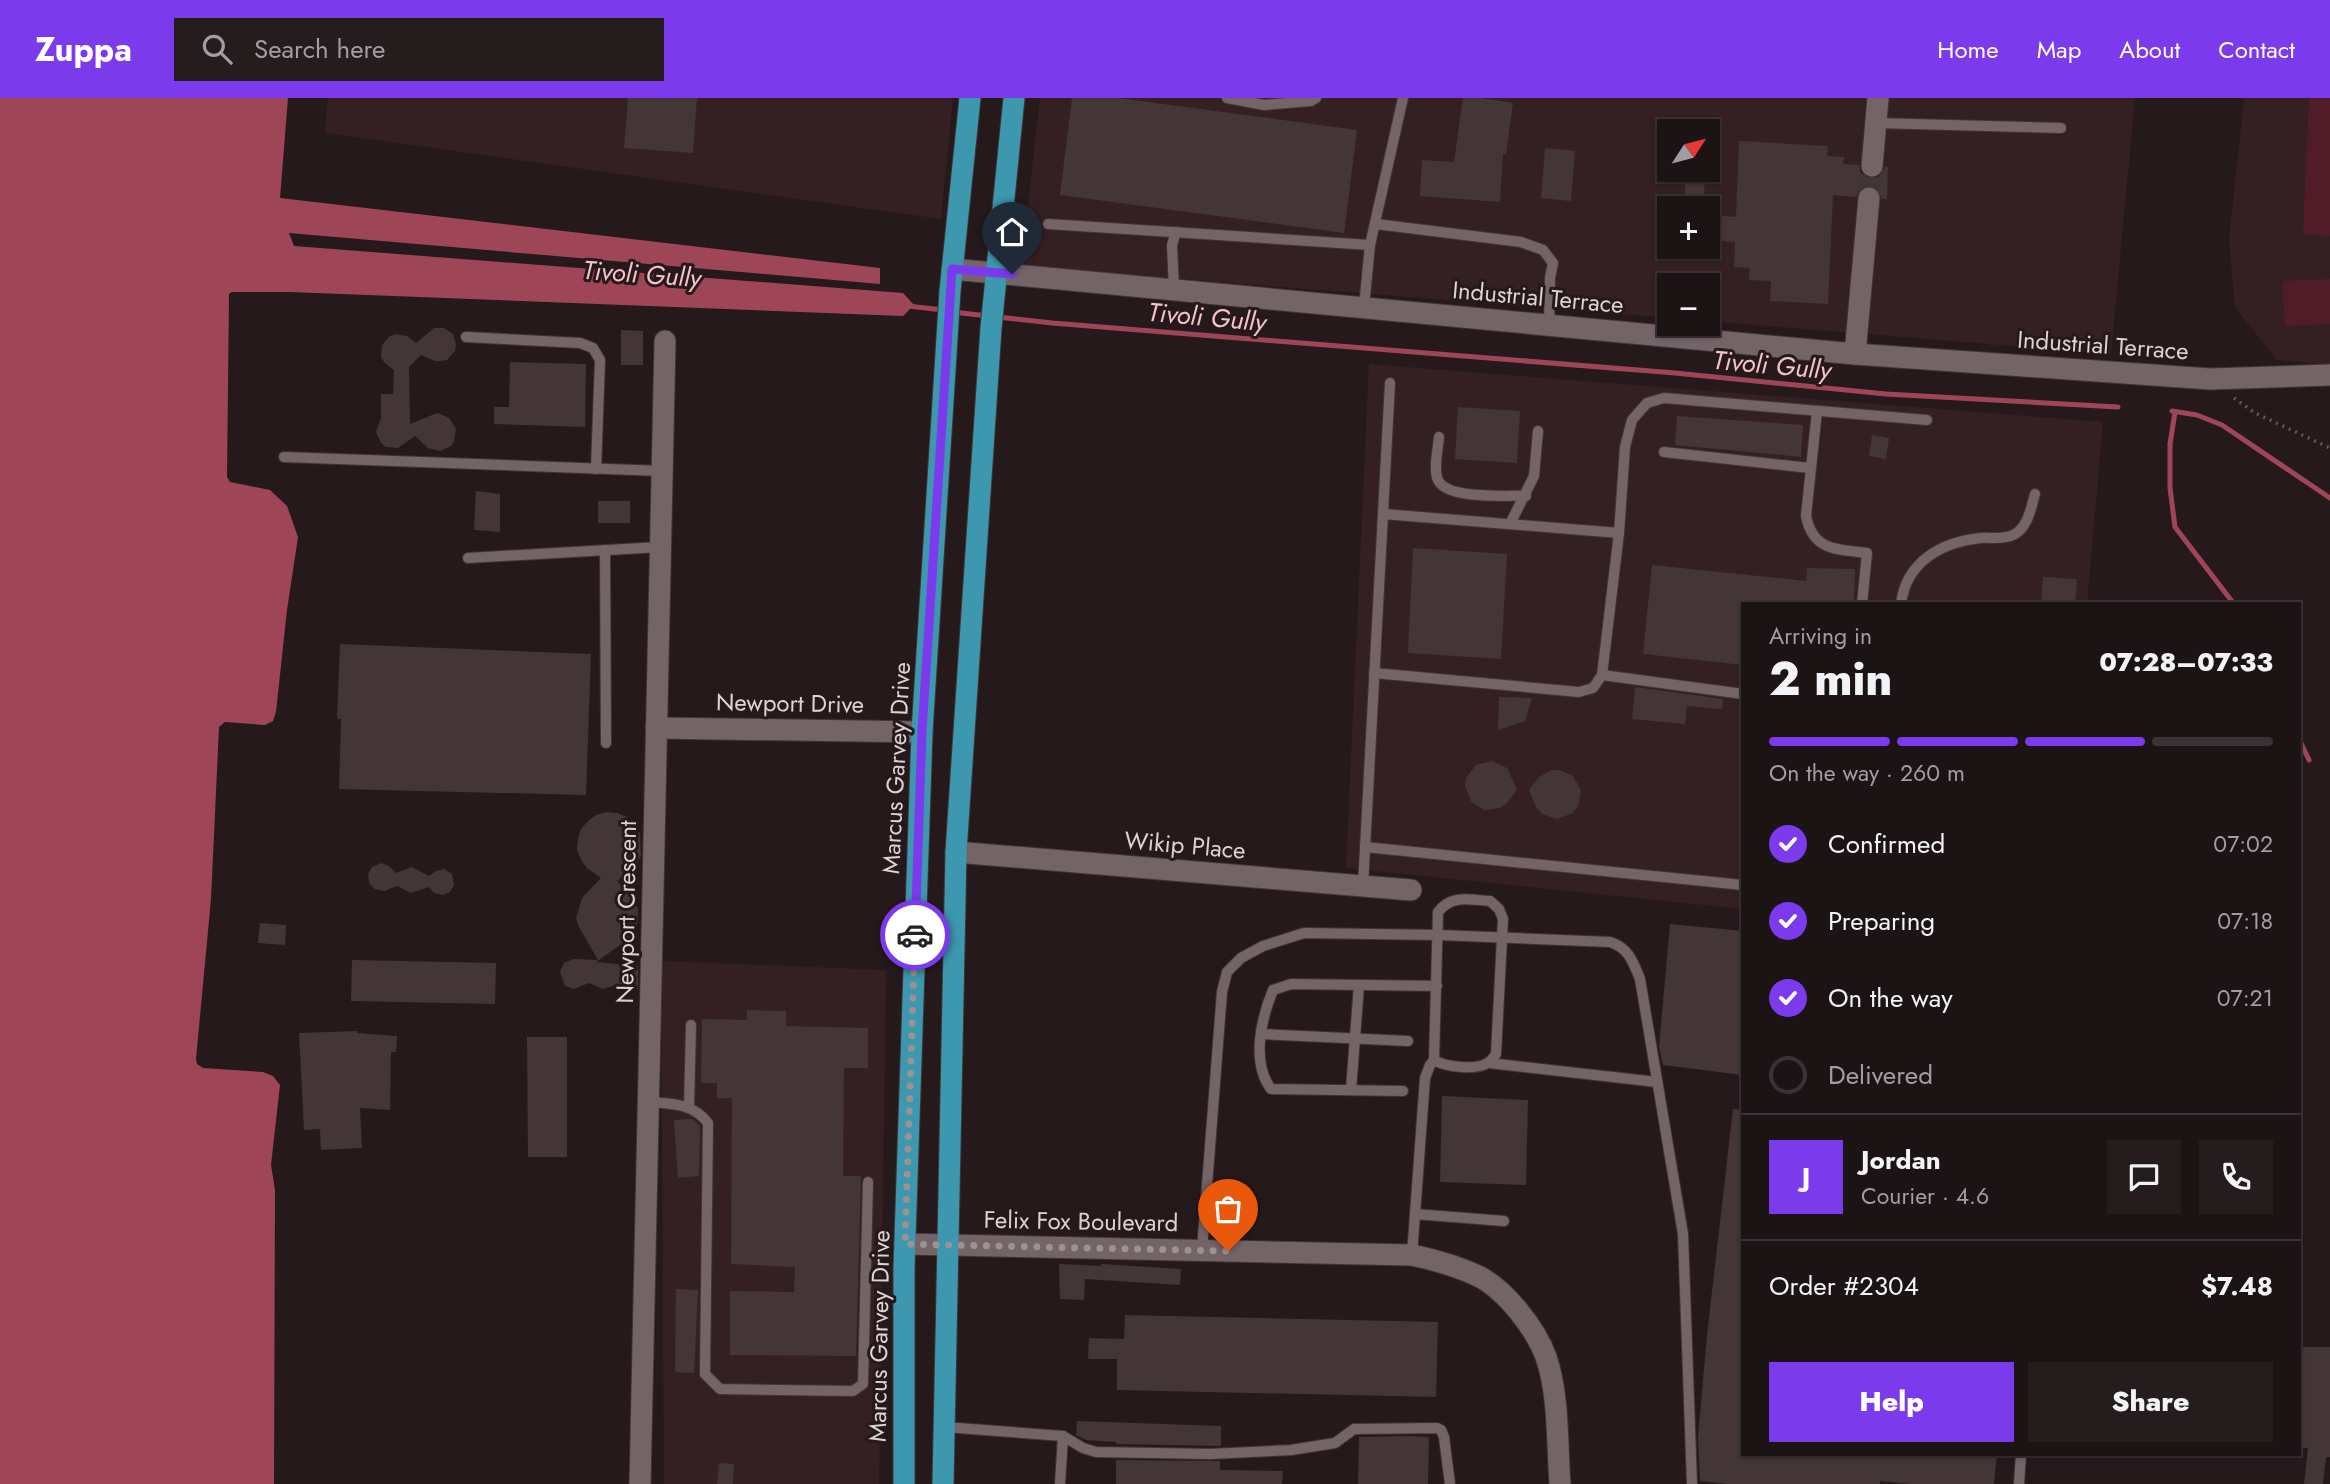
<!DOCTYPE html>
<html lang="en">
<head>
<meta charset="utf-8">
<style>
	body { margin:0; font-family:Jost,sans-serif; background:#251c1d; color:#f1f3f6; height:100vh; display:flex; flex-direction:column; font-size:26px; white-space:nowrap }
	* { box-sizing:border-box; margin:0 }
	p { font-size:23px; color:#a09ea0 }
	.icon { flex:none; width:38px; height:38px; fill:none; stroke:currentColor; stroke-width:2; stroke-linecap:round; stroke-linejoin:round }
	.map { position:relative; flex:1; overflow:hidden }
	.drawer { position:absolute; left:1741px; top:504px; width:560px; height:854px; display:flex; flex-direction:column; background:#1c1314; border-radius:0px; box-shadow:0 2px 5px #0004,0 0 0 2px #3a3234 }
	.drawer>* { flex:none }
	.needle { width:46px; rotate:54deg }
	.buttons { position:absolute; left:1657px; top:21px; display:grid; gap:14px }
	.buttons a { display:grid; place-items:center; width:63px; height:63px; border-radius:0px; background:#1c1314; box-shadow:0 2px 5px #0004,0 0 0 2px #3a3234; font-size:35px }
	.pin { position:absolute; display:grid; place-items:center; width:60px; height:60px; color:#fff; margin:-72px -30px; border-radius:50% 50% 50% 0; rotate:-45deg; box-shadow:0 0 7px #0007 }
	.pin .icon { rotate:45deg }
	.courier { position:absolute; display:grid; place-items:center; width:70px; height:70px; margin:-35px; border:5px solid #7c3aed; border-radius:50%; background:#fff; color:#222; box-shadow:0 2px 9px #0007 }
	.summary em { font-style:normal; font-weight:800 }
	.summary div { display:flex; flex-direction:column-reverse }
	.summary { display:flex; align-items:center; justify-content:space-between; height:119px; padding:0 28px }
	h1 { font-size:46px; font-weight:800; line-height:52px }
	.bar { display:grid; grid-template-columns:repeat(4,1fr); gap:10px 7px; align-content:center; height:84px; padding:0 28px }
	.bar i { height:9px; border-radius:5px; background:#3a3234 }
	.bar .active { background:#7c3aed }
	.bar p { grid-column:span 4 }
	.line { display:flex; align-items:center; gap:18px; padding:0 28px; border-top:2px solid #3a3234 }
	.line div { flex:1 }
	.round { display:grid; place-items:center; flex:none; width:74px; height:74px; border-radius:0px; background:#251c1d }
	ol { padding:0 28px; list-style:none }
	li { display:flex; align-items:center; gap:21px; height:77px }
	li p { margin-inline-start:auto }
	li .icon { padding:7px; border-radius:50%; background:#7c3aed; color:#fff; stroke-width:4 }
	li:last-child { color:#a09ea0 }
	li i { width:38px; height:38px; border:4px solid #3a3234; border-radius:50% }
	.action { display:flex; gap:14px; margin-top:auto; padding:14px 28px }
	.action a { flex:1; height:80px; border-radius:0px; background:#7c3aed; color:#fff; font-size:28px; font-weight:800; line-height:80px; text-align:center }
	.action a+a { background:#251c1d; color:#f1f3f6 }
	header { display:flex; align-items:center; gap:42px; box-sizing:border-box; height:98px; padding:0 35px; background:#7c3aed; color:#fff }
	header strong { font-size:33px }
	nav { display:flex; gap:38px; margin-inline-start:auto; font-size:24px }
	.search { width:490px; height:63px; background:#251c1d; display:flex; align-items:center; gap:18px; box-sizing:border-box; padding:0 24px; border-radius:0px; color:#a09ea0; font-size:26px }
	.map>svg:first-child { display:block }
	.built { fill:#342023; fill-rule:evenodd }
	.green { fill:#511c28 }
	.water { fill:#9e4658 }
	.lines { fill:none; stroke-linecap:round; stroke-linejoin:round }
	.stream { stroke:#9e4658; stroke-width:5 }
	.building { fill:#443537 }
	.street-tunnel { stroke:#413537; stroke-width:21; stroke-dasharray:21 10; stroke-linecap:butt }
	.lane-casing { stroke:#403637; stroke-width:12 }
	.street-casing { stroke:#403637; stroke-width:23 }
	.secondary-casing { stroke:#403637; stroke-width:23 }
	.highway-casing { stroke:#403637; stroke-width:23 }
	.path { stroke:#635759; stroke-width:3.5; stroke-dasharray:2 5; stroke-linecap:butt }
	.lane { stroke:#756467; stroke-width:10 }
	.street { stroke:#756467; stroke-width:21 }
	.secondary { stroke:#756467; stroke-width:21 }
	.highway { stroke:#3d97af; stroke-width:21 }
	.done { stroke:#9d9293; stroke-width:7; stroke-dasharray:0 12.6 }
	.route { stroke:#7c3aed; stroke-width:9 }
	.labels { text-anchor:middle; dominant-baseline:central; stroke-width:6; stroke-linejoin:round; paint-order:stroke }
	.street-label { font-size:24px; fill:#ddd3d4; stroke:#26191b }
	.water-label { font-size:26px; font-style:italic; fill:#f5c2c9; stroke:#26191b }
</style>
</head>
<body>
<header>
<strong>Zuppa</strong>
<div class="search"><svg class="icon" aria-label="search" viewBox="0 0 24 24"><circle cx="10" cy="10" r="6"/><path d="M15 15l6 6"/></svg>Search here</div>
<nav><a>Home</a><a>Map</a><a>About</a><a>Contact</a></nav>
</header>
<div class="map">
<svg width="2330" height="1386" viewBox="0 0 2330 1386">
	<rect width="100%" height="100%" fill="#26191b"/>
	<!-- built -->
	<g class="built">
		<path d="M328,0H953L941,121L325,35Z"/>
		<path d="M1040,0H2135L2111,256L1708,223V187H1670L1669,220L1021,168ZM1670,33H1708V72H1670ZM1670,110H1708V149H1670Z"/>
		<path d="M2244,0H2330V267L2277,262L2235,209L2229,142Z"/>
		<path d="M1369,266L2103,324L2087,506H1743V811L1346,770Z"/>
		<path d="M661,863L886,872L879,1386H664Z"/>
	</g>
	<!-- green -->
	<g class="green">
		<path d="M2309,0H2330V138L2303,136Z"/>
		<path d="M2330,181V226L2285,228L2282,183Z"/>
	</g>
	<!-- water -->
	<path class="water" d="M0,0H288L280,100L880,170V186L289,135L294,148L903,195L914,207L903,218L290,194H232L229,196L227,379L230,384L270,392L287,408L298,439L287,512L276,614L273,623L265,627L225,624L219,629L211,801L196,961L197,966L203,970L263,974L273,978L280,987L271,1067L275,1092L274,1386H0Z"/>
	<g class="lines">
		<!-- stream -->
		<g class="stream">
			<path d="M908,208L943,212"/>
			<path d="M953,214L988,218"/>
			<path d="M998,219L1052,225L1675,275L1886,296L2118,309"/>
			<path d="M2172,313L2197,317L2222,327L2330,400"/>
			<path d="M2175,314L2170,346V390L2175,429L2234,506"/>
			<path d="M2300,643L2309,662"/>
		</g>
	</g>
	<!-- building -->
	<g class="building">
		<path d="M628,0H697L693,55L624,50Z"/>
		<path d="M1072,0H1118L1357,32L1344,135L1060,97Z"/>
		<path d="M1463,0H1481L1513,5L1506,56H1503L1500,104L1420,98L1422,62L1454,64Z"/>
		<path d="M1739,43L1828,48L1827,58L1844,59L1843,66L1859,67L1860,74L1870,81L1878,80L1885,69H1888L1887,101H1882L1877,90L1869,87L1859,92L1856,99L1833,97L1828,206L1770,203L1771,183L1749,182L1750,170L1734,169L1735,144L1708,142V117L1736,119Z"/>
		<path d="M1545,50L1575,53L1571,103L1541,100Z"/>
		<path d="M1686,79L1705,80L1703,110H1684Z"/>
		<path d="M434,230H444L453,236L456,247L455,253L447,262L441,263H435L421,257L409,269L410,326L437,315L445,318L450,321L456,331L454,343L451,348L440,353L428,350L415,338L398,350L386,349L381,345L376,334L381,320V296H393L394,272L384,264L381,259L382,247L390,238L396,236L407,238L416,245Z"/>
		<path d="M621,232L643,233V267H621Z"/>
		<path d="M510,264L586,266L585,329L494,326V309H509Z"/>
		<path d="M1458,309L1520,313L1517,365L1455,361Z"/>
		<path d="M1677,318L1803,327L1801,359L1675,347Z"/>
		<path d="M1872,337L1889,340L1886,361L1869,358Z"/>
		<path d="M476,393L500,396V434L474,432Z"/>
		<rect x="598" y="403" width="32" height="22"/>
		<path d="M1413,450L1507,456L1501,561L1408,555Z"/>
		<path d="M1652,467L1806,483L1807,470L1855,471L1854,506H1743V567L1643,556Z"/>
		<path d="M2043,479L2077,481L2075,506H2041Z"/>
		<path d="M340,546L591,556L586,697L339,691L341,621H337Z"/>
		<path d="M1635,589L1723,601L1722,611L1687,608L1685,626L1632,621Z"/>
		<path d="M1499,599L1532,600L1525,623L1498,632Z"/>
		<path d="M1492,663L1507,670L1517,692L1507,705L1500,710L1485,712L1471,704L1465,688L1466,680L1476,667Z"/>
		<path d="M1552,672H1560L1573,678L1581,692L1578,708L1573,715L1557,721L1542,716L1536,709L1529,692L1539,679Z"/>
		<path d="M606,714L617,715L627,719L635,726L640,736L641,758L635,768L617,783L634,801L638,811V822L636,832L630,840L596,864L638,868V891L629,892L616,887L603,891L589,885L574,891L565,888L560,874L564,865L573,861L598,862L579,829L576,820L582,800L601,780L587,770L581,762L577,752L578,741L581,731L588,723L596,717Z"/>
		<path d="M381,765L389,768L396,775L412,769L429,778L436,773L444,771L452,776L454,787L450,794L443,797L434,795L429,789L411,795L397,788L384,793L375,791L369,785L368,776L372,769Z"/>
		<path d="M260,825L286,827L285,847L258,845Z"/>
		<path d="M1670,826L1743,833V977L1663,967L1659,949Z"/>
		<path d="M352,862L496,865L495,906L351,903Z"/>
		<path d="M747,912L786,913V928L868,930V970H844L843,1078H861L856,1258L730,1257V1193L794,1194L795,1169L731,1166L732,1000H717V985H701L702,921L747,922Z"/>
		<path d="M357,933V935L397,938L396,954H391L390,1012L360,1010L362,1050L321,1052L320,1031L304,1032L299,935Z"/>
		<path d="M527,939H567V1059H528Z"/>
		<path d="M1442,998L1528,1002L1526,1087L1440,1084Z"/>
		<path d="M1733,1011L1743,1012V1356H1997L1994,1386H1910L1880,1383V1386H1727L1700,1383L1698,1339L1707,1237Z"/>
		<path d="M692,1021L700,1028L699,1078L678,1080L674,1022Z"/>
		<path d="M1059,1166L1101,1168V1166L1181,1171L1180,1187L1085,1181L1084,1202L1060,1201Z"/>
		<path d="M676,1191L698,1192L694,1275L675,1274Z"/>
		<path d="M1125,1217L1438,1224L1436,1299L1117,1292V1261H1088L1089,1240L1124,1241Z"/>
		<path d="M2300,1249H2330V1359H2326L2323,1386H2304L2308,1350H2300Z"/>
		<path d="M1077,1323L1221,1328V1348L1116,1346V1344L1086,1342L1076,1337Z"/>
		<path d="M1410,1338L1429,1339L1428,1386H1358L1359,1339Z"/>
		<path d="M1116,1362L1220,1363V1372L1283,1373L1282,1386H1116Z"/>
		<path d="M719,1365L734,1366L733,1386H717Z"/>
	</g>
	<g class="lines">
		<!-- street-tunnel -->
		<path class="street-tunnel" d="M1869,100L1872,68"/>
		<defs>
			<g id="lane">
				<path d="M1227,0L1264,7L1311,3L1316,0"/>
				<path d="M1876,25L2061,30"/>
				<path d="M1048,126L1370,147"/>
				<path d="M1376,126L1521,144L1543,152L1553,165L1550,180L1549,227"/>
				<path d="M1174,191L1172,147L1176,134"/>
				<path d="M1364,209L1370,147L1403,0"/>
				<path d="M466,239L580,245L593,250L600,262L596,371"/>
				<path d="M1817,313L1806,418C1813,453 1836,451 1867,455L1862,506"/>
				<path d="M1439,339C1438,351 1433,372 1438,382C1447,402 1507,397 1526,398"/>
				<path d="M1664,354L1810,370"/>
				<path d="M284,359L662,373"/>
				<path d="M1383,416L1619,435"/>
				<path d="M1510,426L1534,378L1538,333"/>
				<path d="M605,452L606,645"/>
				<path d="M468,460L660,449"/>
				<path d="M1901,506C1906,464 1941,444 1981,440C1991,439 2003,442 2013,437C2028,430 2031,410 2035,396"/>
				<path d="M1374,575L1579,594L1593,590L1602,577L1619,435L1625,349L1632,322L1647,305L1664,300L1927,322"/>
				<path d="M1602,577L1743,596"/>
				<path d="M1365,749L1743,787"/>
				<path d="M1363,788L1390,285"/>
				<path d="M1262,936L1408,943"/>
				<path d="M1489,965L1657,984"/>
				<path d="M1351,992L1359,887"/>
				<path d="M1403,993L1271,991C1251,964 1261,921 1273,892L1291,886L1437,888"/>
				<path d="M648,1004C672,1006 693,1005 708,1025L705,1276L720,1291L853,1293L863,1286L868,1084"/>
				<path d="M689,1009L691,927"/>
				<path d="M1415,1116L1504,1123"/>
				<path d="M1202,1152L1222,894L1227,874L1241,860L1263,848L1304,835L1438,837L1610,844C1629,850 1633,864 1640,881L1683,1136L1692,1386"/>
				<path d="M1412,1157L1425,980L1430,967L1434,962L1438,814C1452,796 1470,802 1490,803L1499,811L1503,821L1496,956C1494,959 1492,962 1489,964C1478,973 1445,969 1434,962"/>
				<path d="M944,1329L1063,1338L1083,1350L1096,1354L1210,1356L1291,1352L1335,1345L1354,1331L1437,1330L1441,1332L1444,1339L1450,1386"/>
				<path d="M1060,1386L1063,1338"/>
				<path d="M2019,1386L2021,1356"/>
			</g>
			<g id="street">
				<path d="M1872,68L1878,0"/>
				<path d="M1855,256L1869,100"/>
				<path d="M656,630L922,634"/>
				<path d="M956,754L1411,792"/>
				<path d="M905,1146L1412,1157C1435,1162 1457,1168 1478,1178C1505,1191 1536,1231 1546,1259C1559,1296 1557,1346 1560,1386"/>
				<path d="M640,1386L665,243"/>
			</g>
			<path id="secondary" d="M952,171L1855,256L2210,281L2330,277"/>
			<g id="highway">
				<path d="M904,1386V1170L922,634L950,193L970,0"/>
				<path d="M943,1386L956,754L991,230L1014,0"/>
			</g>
		</defs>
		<!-- lane casing -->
		<use href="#lane" class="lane-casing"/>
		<!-- street casing -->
		<use href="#street" class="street-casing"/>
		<!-- secondary casing -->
		<use href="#secondary" class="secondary-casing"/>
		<!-- highway casing -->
		<use href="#highway" class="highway-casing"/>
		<!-- path -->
		<path class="path" d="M2234,300L2255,315L2330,350"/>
		<!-- lane -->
		<use href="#lane" class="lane"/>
		<!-- street -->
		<use href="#street" class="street"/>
		<!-- secondary -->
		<use href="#secondary" class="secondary"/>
		<!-- highway -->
		<use href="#highway" class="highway"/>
	</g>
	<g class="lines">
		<!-- done -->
		<path class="done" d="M915,837L905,1146L1228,1153"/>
		<!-- route -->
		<path class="route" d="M915,837L922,634L952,171L1012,176"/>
	</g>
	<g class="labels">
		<!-- street labels -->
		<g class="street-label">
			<text transform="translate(1538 199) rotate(5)">Industrial Terrace</text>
			<text transform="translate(2103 247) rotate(4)">Industrial Terrace</text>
			<text transform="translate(790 605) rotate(1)">Newport Drive</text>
			<text transform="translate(896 670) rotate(-87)">Marcus Garvey Drive</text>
			<text transform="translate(1185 747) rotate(5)">Wikip Place</text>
			<text transform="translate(626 814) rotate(-89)">Newport Crescent</text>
			<text transform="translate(1081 1123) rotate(1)">Felix Fox Boulevard</text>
			<text transform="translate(879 1238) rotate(-89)">Marcus Garvey Drive</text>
		</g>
		<!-- water labels -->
		<g class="water-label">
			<text transform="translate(642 176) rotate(4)">Tivoli Gully</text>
			<text transform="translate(1207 219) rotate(5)">Tivoli Gully</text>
			<text transform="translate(1772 267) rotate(5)">Tivoli Gully</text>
		</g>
	</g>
</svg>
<div class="buttons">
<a><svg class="needle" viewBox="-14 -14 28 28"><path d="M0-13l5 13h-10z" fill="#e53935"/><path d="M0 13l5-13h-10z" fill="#a09ea0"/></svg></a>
<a>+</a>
<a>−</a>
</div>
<div class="pin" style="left:1228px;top:1153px;background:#ea580c"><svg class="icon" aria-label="bag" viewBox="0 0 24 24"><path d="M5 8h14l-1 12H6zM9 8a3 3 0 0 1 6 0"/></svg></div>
<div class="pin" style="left:1012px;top:176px;background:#1f2937"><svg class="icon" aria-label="home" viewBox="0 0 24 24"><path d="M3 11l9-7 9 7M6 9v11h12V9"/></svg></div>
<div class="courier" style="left:915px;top:837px"><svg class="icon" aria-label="car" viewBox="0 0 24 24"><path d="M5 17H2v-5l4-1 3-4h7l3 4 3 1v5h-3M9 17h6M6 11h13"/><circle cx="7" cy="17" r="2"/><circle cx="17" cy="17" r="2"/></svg></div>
<section class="drawer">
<div class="summary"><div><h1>2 min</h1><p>Arriving in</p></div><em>07:28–07:33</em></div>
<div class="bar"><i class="active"></i><i class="active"></i><i class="active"></i><i></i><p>On the way · 260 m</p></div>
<ol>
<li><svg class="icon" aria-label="check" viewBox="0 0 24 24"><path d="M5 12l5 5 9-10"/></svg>Confirmed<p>07:02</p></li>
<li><svg class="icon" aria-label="check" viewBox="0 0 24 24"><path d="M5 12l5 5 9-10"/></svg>Preparing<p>07:18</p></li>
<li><svg class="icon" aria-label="check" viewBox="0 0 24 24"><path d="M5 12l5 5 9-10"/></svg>On the way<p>07:21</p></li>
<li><i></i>Delivered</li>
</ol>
<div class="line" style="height:126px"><b class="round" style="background:#7c3aed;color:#fff">J</b><div><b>Jordan</b><p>Courier · 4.6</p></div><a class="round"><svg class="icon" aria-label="chat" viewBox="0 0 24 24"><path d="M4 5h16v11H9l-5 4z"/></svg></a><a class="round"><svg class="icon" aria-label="phone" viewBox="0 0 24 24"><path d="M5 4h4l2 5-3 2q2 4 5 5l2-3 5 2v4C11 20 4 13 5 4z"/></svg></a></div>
<div class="line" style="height:91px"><div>Order #2304</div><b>$7.48</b></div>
<div class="action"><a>Help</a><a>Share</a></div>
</section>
</div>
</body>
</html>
